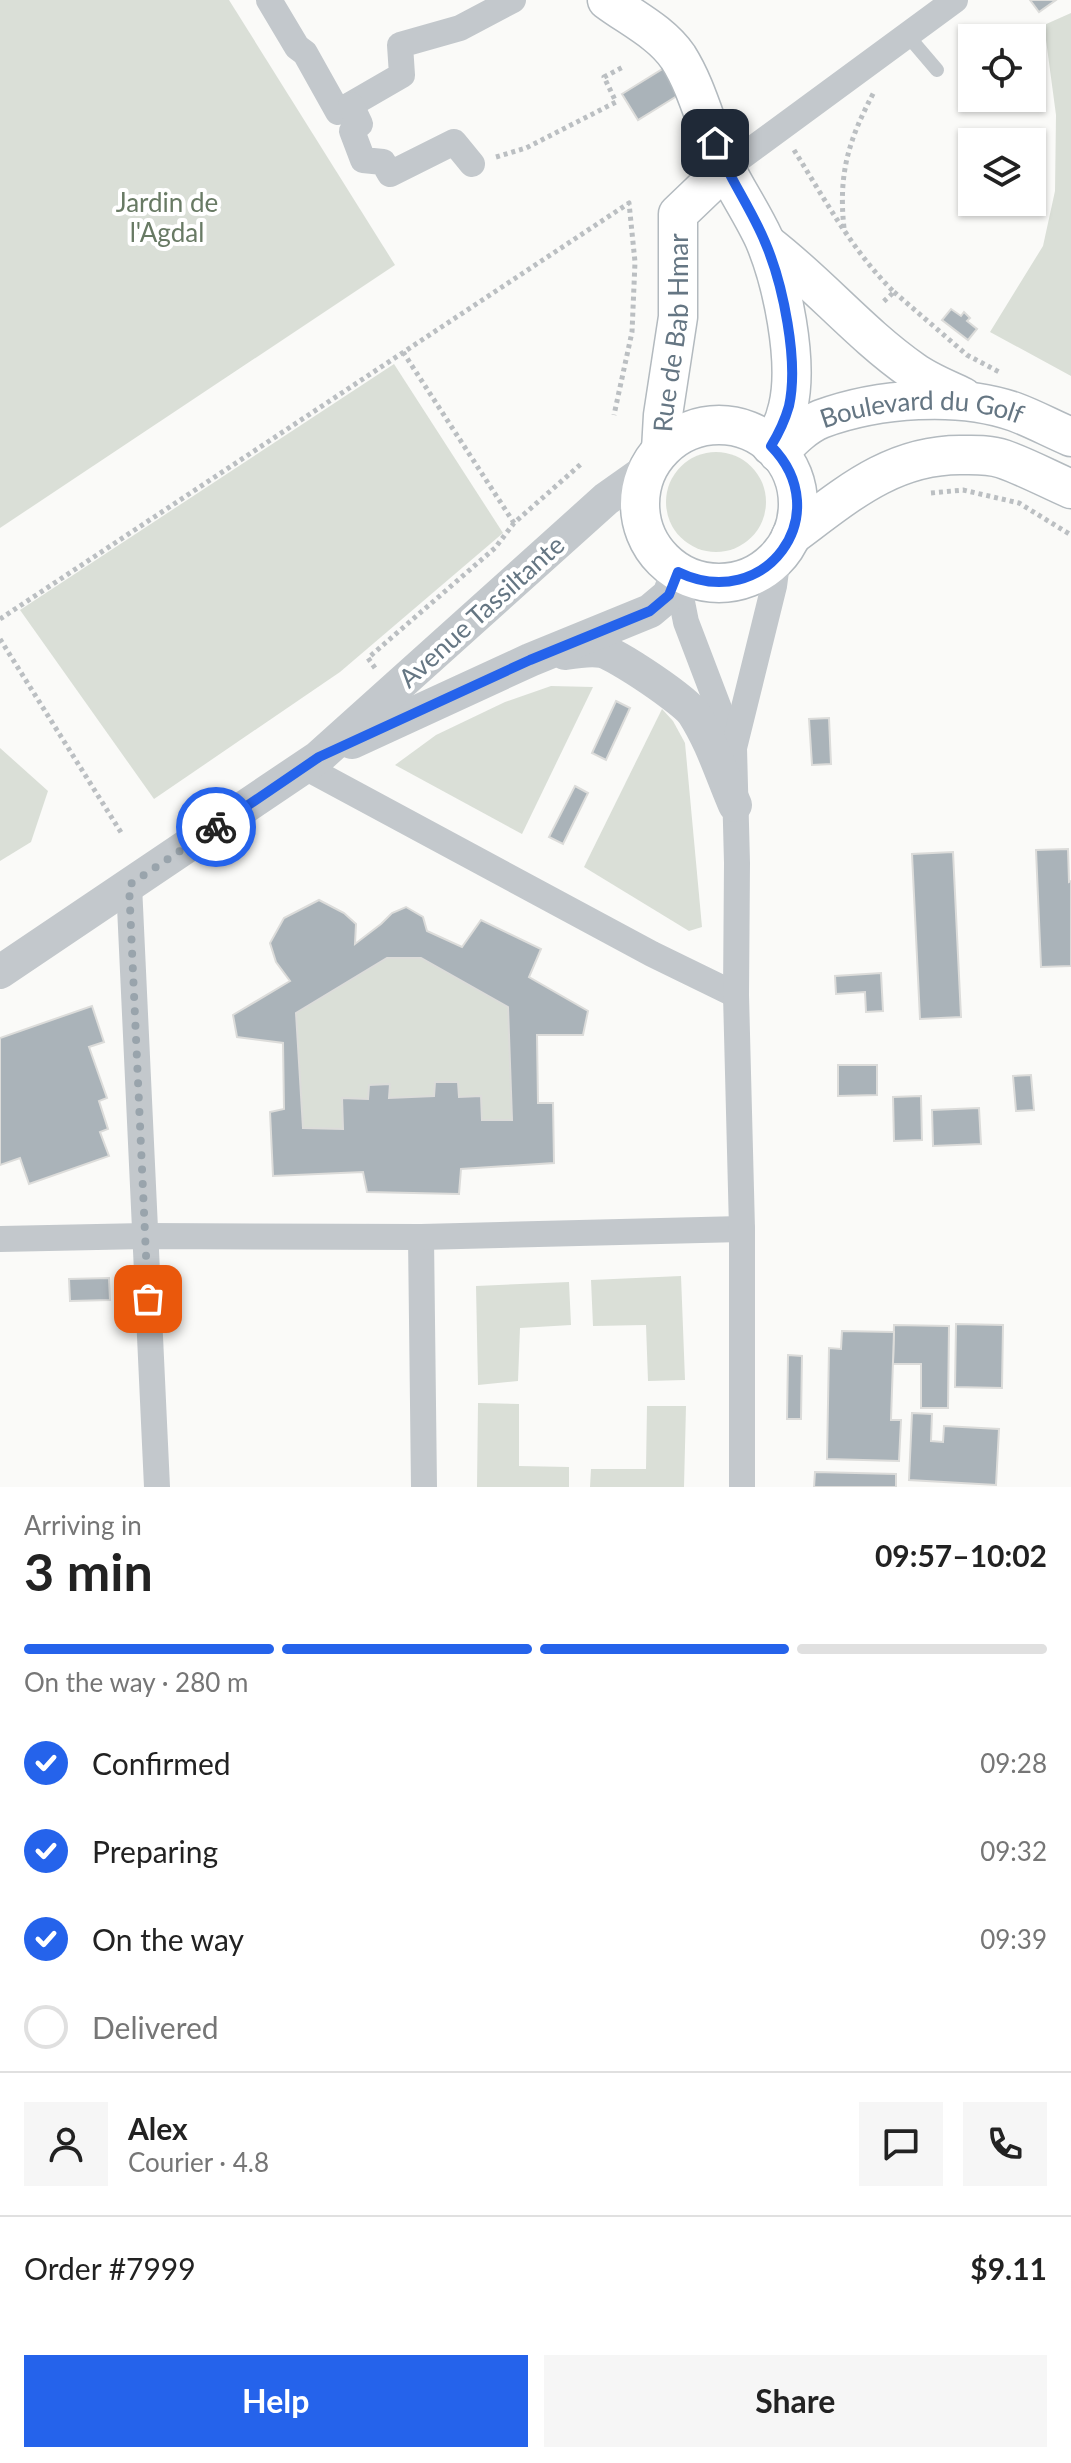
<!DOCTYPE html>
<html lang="en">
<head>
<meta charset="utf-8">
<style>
	body { margin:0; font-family:Lato,sans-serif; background:#f6f6f6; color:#222; height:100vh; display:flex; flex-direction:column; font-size:30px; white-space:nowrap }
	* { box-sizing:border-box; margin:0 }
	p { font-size:26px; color:#767676 }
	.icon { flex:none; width:44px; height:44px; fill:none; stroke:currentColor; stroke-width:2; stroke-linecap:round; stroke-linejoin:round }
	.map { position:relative; height:1487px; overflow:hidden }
	.details { display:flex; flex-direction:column; background:#fff; flex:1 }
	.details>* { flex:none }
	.buttons { position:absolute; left:958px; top:24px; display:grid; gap:16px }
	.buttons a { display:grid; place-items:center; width:88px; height:88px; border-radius:0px; background:#fff; box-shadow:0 2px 6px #0004; font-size:40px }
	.pin { position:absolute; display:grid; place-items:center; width:68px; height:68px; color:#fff; margin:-34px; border-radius:16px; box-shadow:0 4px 12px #0006 }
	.courier { position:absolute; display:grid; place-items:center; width:80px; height:80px; margin:-40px; border:6px solid #2563eb; border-radius:50%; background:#fff; color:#222; box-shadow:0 2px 10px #0007 }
	.headline em { font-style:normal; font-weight:700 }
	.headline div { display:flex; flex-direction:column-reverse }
	.headline { display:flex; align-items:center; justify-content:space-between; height:136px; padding:0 24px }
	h1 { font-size:52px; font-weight:700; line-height:60px }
	.bar { display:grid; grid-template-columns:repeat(4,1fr); gap:12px 8px; align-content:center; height:96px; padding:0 24px }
	.bar i { height:10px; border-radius:6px; background:#e0e0e0 }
	.bar .selected { background:#2563eb }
	.bar p { grid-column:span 4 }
	.line { display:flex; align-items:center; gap:20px; padding:0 24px; border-top:2px solid #e0e0e0 }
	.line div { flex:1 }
	.round { display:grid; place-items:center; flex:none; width:84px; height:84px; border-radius:0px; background:#f6f6f6 }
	ol { padding:0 24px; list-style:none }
	li { display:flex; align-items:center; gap:24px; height:88px }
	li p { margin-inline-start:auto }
	li .icon { padding:8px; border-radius:50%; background:#2563eb; color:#fff; stroke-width:4 }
	li:last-child { color:#767676 }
	li i { width:44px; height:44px; border:4px solid #e0e0e0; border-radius:50% }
	.button { display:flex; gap:16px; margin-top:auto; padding:16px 24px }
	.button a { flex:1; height:92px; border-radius:0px; background:#2563eb; color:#fff; font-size:32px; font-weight:700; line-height:92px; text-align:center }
	.button a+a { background:#f6f6f6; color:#222 }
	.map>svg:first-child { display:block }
	.green { fill:#dadfd7 }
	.building { fill:#aab3b9; stroke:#dcdcda; stroke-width:2; fill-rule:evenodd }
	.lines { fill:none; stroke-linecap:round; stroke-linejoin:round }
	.secondary-casing { stroke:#b3babf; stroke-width:41 }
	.path { stroke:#bbbfc2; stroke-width:5; stroke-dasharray:4 4; stroke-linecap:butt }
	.service { stroke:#c3c8cc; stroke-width:14 }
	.minor { stroke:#c3c8cc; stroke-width:26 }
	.tertiary { stroke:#c3c8cc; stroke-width:34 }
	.secondary { stroke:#fff; stroke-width:38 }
	.done { stroke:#99a4ac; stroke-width:8; stroke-dasharray:0 14.4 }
	.route { stroke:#2563eb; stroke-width:10 }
	.labels { text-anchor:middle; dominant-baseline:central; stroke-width:8; stroke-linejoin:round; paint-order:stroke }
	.park-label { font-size:26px; fill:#687a64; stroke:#fff }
	.street-label { font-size:26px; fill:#657683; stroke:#fff }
</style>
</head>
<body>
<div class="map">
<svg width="1071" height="1487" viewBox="0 0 1071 1487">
	<rect width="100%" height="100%" fill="#fafaf8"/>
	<!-- green -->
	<g class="green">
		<path d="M0,0H229L395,265L0,528Z"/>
		<path d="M1071,13V376L990,332L1043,246L1055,191L1056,115L1044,25Z"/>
		<path d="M394,364L503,533L340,672L154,799L20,610Z"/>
		<circle cx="716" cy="502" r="50"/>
		<path d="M551,686L593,687L522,834L395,765L436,735L505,702Z"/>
		<path d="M662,709L673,721L685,743L702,927L689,931L584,867Z"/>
		<path d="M0,748L48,791L31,842L0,861Z"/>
		<path d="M387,958H421L508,1007L512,1120H482L481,1096L459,1097L458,1082H436L434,1096L389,1098V1084L369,1085L368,1099L343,1129L303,1128L296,1013Z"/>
		<path d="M681,1276L685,1380L648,1381L646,1325L593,1326L591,1280Z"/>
		<path d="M569,1282L571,1325L520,1328L518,1381L478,1385L476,1286Z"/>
		<path d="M478,1403L519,1404V1466L569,1467V1487H477Z"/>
		<path d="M647,1406H686L684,1487H590L591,1469H646Z"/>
	</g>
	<!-- building -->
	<g class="building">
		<path d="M1030,0H1056L1039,12Z"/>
		<path d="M669,65L685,91L638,120L622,94Z"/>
		<path d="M951,309L961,316L964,312L970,318L967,321L977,329L968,340L942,320Z"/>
		<path d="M616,701L630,708L606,760L592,753Z"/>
		<path d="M829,718L831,764L812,765L809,719Z"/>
		<path d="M575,786L588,793L563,844L549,837Z"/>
		<path d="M1068,849L1069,882L1071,881V966L1041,967L1036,850Z"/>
		<path d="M953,852L961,1017L920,1019L912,854Z"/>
		<path d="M319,900L344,913L356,924L355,944L381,924L392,913L406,907L423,917L427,931L462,947L481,920L541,949L529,977L588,1011L583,1035H537L538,1103H553L554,1163L461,1169L459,1194L367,1192L363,1172L273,1176L270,1112L284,1109L283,1043L237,1037L233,1015L290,981L276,962L270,943L284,918ZM387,958H421L508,1007L512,1120H482L481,1096L459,1097L458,1082H435L434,1096L389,1098L390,1084L369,1085L368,1099L342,1098L343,1129L303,1128L296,1013Z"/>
		<path d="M881,973L883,1011L866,1012L865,992L836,994L835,976Z"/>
		<path d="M92,1006L104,1042L89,1047L107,1098L99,1101L108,1129L100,1132L109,1156L29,1184L20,1158L0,1165V1038Z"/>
		<path d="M838,1065H877V1095L838,1096Z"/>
		<path d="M1031,1075L1034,1110L1016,1111L1013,1076Z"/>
		<path d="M921,1096L922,1140L894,1141L893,1097Z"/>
		<path d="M979,1108L981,1144L933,1146L932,1110Z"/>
		<path d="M109,1278L110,1300L70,1301L69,1279Z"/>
		<path d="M956,1324L1003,1325L1002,1388L955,1387Z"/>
		<path d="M894,1325L949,1326L948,1408H921V1364H893Z"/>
		<path d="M842,1331L894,1332L891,1420H901L899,1461L827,1459L829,1348L841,1349Z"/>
		<path d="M788,1355L802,1356L801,1419H787Z"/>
		<path d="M912,1413L932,1414L931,1441L943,1442L944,1426L999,1429L996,1485L909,1480Z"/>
		<path d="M815,1472L896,1474V1487H814Z"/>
	</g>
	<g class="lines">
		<defs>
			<g id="secondary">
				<path d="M607,0C631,18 661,32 678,57C700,92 707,133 726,169C738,193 753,215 764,239C782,281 799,361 788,407C785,421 779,434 771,446"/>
				<path d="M767,244C818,283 860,334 913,371C928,382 947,389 963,397"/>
				<circle cx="719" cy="504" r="79"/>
				<path id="s1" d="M661,450L663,415L678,317V214L725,169"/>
				<path id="s2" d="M778,453C791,440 804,426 821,419C878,398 958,392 1015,412C1034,419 1052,429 1071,437"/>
				<path d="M791,536C844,497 890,455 960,455C974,455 989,454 1003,459C1026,467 1048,479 1071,489"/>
			</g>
		</defs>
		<!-- secondary casing -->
		<use href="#secondary" class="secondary-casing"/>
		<!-- path -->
		<g class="path">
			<path d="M794,150C824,198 853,252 894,292L881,304"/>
			<path d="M496,157L526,148L616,102L604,77L625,66"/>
			<path d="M844,228C838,173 849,139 874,92"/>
			<path d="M894,292L967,355L1001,373"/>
			<path d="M403,352L514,523"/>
			<path d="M931,493L963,490L1019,503L1071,535"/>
			<path d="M0,619L629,203L635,262L632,332L614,415"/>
			<path d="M0,639L122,834"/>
			<path d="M375,668L368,658L495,548L514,523L581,464"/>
		</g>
		<!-- service -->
		<path class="service" d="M908,36L937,70"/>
		<!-- minor -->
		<g class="minor">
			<path d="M269,0L297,47L305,53L338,112L402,75L400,45L460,28L513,0"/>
			<path d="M351,105L360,124L352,131L363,160L383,162L390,174L454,142L472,164"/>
			<path d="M725,169L955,0"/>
			<path d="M687,577L681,597L686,622L734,748"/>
			<path d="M305,767L652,954L736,995"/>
			<path d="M129,885L157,1487"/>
			<path d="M421,1237L424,1487"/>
			<path d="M0,1239L145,1236L421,1237L742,1229"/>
			<path d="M742,1487V1229L736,995L737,863L734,748L774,586L778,556"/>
		</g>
		<!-- tertiary -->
		<g class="tertiary">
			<path d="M565,653C577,651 591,649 602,651C618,655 686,701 694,714C712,742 722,775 735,805"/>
			<path d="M352,742L530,660L650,611L669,595L678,572"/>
			<path d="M0,972L319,757L606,499L647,470"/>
		</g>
		<!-- secondary -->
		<use href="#secondary" class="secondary"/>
	</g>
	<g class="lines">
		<!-- done -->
		<path class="done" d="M148,1299L129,885L216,827"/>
		<!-- route -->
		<path class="route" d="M216,827L319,757L530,660L650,611L669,595L678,572C765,614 838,514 771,446C779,433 785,420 789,406C799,361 783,284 765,242C751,208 729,178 715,143"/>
	</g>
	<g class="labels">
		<!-- park labels -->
		<g class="park-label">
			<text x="167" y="202">Jardin de<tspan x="167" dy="30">l'Agdal</tspan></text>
		</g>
		<!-- street labels -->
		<g class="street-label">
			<text stroke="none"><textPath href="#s1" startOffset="118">Rue de Bab Hmar</textPath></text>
			<text stroke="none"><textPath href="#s2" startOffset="158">Boulevard du Golf</textPath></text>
			<text transform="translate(481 611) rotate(-42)">Avenue Tassiltante</text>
		</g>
	</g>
</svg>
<div class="buttons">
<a><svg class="icon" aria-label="locate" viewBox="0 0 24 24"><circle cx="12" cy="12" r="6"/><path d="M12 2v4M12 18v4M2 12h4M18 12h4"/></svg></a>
<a><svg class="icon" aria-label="layers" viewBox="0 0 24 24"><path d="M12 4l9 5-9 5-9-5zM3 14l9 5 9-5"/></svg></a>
</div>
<div class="pin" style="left:148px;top:1299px;background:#ea580c"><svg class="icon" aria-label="bag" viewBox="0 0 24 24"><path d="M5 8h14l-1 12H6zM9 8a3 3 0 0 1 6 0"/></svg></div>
<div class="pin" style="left:715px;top:143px;background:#1f2937"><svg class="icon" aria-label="home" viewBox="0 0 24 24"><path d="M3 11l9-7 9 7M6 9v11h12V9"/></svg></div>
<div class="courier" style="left:216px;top:827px"><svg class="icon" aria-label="bike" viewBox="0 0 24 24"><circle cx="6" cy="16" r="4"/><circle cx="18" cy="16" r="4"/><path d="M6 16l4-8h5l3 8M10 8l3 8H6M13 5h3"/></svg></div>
</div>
<section class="details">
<div class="headline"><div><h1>3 min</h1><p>Arriving in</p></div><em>09:57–10:02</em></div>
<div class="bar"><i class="selected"></i><i class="selected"></i><i class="selected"></i><i></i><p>On the way · 280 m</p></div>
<ol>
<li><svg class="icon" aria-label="check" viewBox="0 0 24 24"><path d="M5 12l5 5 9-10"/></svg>Confirmed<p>09:28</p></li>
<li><svg class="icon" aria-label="check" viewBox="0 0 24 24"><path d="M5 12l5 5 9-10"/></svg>Preparing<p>09:32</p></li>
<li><svg class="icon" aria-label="check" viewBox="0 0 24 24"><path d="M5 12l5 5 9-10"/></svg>On the way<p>09:39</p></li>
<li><i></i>Delivered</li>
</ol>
<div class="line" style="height:144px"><a class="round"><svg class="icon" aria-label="person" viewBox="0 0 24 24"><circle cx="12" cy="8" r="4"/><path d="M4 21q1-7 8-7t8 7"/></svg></a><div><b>Alex</b><p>Courier · 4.8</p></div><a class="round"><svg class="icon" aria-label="chat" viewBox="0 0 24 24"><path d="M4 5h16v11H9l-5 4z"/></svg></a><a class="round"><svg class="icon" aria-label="phone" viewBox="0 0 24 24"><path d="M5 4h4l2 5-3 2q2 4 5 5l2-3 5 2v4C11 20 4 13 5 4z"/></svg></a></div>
<div class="line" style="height:104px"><div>Order #7999</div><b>$9.11</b></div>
<div class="button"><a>Help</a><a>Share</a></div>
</section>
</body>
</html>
